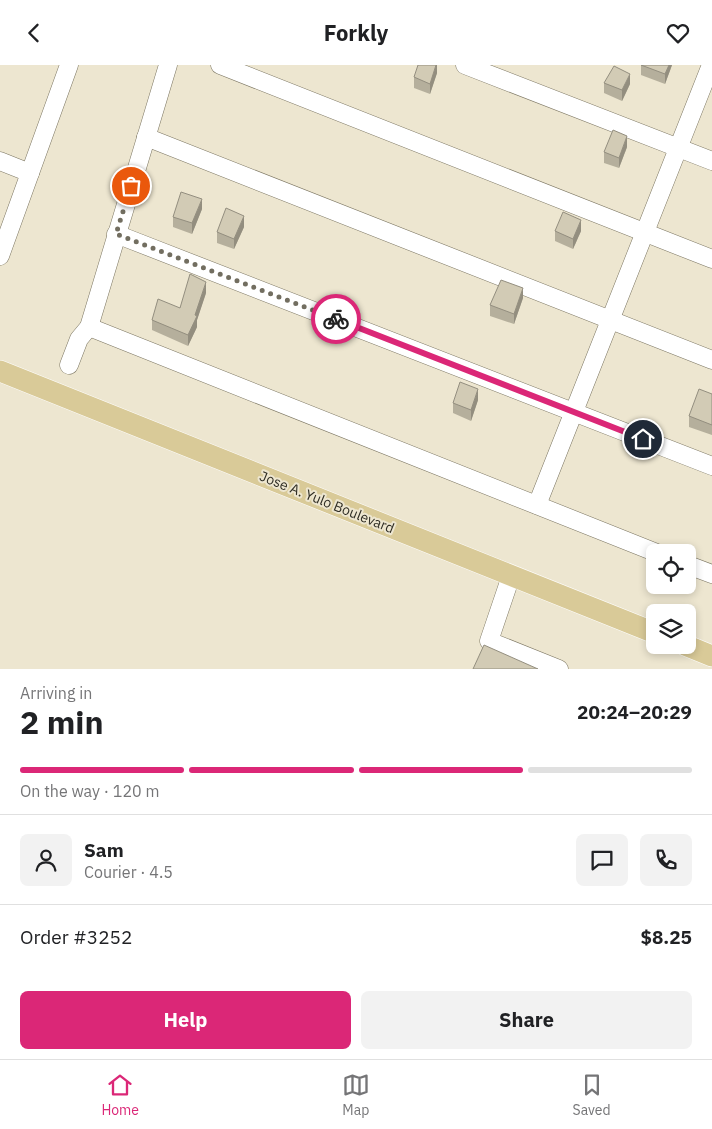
<!DOCTYPE html>
<html lang="en">
<head>
<meta charset="utf-8">
<style>
	body { margin:0; font-family:"IBM Plex Sans",sans-serif; background:#f2f2f2; color:#202124; height:100vh; display:flex; flex-direction:column; font-size:19px; white-space:nowrap }
	* { box-sizing:border-box; margin:0 }
	p { font-size:16px; color:#757577 }
	.icon { flex:none; width:28px; height:28px; fill:none; stroke:currentColor; stroke-width:2; stroke-linecap:round; stroke-linejoin:round }
	.map { position:relative; height:604px; overflow:hidden }
	.details { display:flex; flex-direction:column; background:#fff; flex:1 }
	.details>* { flex:none }
	.fabs { position:absolute; left:646px; top:479px; display:grid; gap:10px }
	.fabs a { display:grid; place-items:center; width:50px; height:50px; border-radius:8px; background:#fff; box-shadow:0 2px 8px #0003; font-size:25px }
	.pin { position:absolute; display:grid; place-items:center; width:42px; height:42px; color:#fff; margin:-21px; border:2px solid #fff; border-radius:50%; box-shadow:0 1px 5px #0007 }
	.courier { position:absolute; display:grid; place-items:center; width:50px; height:50px; margin:-25px; border:4px solid #db2777; border-radius:50%; background:#fff; color:#222; box-shadow:0 1px 6px #0007 }
	.summary em { font-style:normal; font-weight:700 }
	.summary div { display:flex; flex-direction:column-reverse }
	.summary { display:flex; align-items:center; justify-content:space-between; height:85px; padding:0 20px }
	h1 { font-size:32px; font-weight:700; line-height:38px }
	.bar { display:grid; grid-template-columns:repeat(4,1fr); gap:8px 5px; align-content:center; height:60px; padding:0 20px }
	.bar i { height:6px; border-radius:4px; background:#e0e0e0 }
	.bar .active { background:#db2777 }
	.bar p { grid-column:span 4 }
	.line { display:flex; align-items:center; gap:12px; padding:0 20px; border-top:1px solid #e0e0e0 }
	.line div { flex:1 }
	.round { display:grid; place-items:center; flex:none; width:52px; height:52px; border-radius:8px; background:#f2f2f2 }
	.action { display:flex; gap:10px; margin-top:auto; padding:10px 20px }
	.action a { flex:1; height:58px; border-radius:8px; background:#db2777; color:#fff; font-size:20px; font-weight:700; line-height:58px; text-align:center }
	.action a+a { background:#f2f2f2; color:#202124 }
	header { display:flex; justify-content:space-between; align-items:center; height:65px; padding:0 20px; background:#fff; font-size:22px; font-weight:700 }
	.tabs { display:flex; justify-content:space-around; align-items:center; height:70px; border-top:1px solid #e0e0e0; background:#fff; font-size:14px; color:#757577 }
	.tabs a { display:grid; justify-items:center; gap:2px }
	.tabs .active { color:#db2777 }
	.map>svg:first-child { display:block }
	.lines { fill:none; stroke-linecap:round; stroke-linejoin:round }
	.minor-casing { stroke:#7c7662; stroke-width:19 }
	.major-casing { stroke:#fff; stroke-width:22 }
	.minor { stroke:#fff; stroke-width:18 }
	.major { stroke:#d9ca98; stroke-width:21 }
	.wall { fill:#b5af9c }
	.shaded-wall { fill:#938e7f }
	.building { fill:#d2cbb5; stroke:#938e7f }
	.done { stroke:#726e60; stroke-width:5; stroke-dasharray:0 9 }
	.route { stroke:#db2777; stroke-width:6 }
	.labels { text-anchor:middle; dominant-baseline:central; stroke-width:4; stroke-linejoin:round; paint-order:stroke }
	.street-label { font-size:14px; fill:#2f2d24; stroke:#ede6d0 }
</style>
</head>
<body>
<header><svg class="icon" aria-label="back" viewBox="0 0 24 24"><path d="M15 5l-7 7 7 7"/></svg>Forkly<svg class="icon" aria-label="heart" viewBox="0 0 24 24"><path d="M12 20l-8-8c-3-5 5-10 8-4 3-6 11-1 8 4z"/></svg></header>
<div class="map">
<svg width="712" height="604" viewBox="0 0 712 604">
	<rect width="100%" height="100%" fill="#ede6d0"/>
	<g class="lines">
		<defs>
			<g id="minor">
				<path d="M220,0L712,194"/>
				<path d="M465,0L712,96"/>
				<path d="M146,72L712,295"/>
				<path d="M0,96L30,108"/>
				<path d="M116,169L712,401"/>
				<path d="M0,191L69,0"/>
				<path d="M89,262L657,488"/>
				<path d="M69,300L79,274L89,262L168,0"/>
				<path d="M537,440L711,0"/>
				<path d="M688,500L712,509"/>
				<path d="M511,511L489,576L559,604"/>
			</g>
			<g id="major">
				<path d="M0,306L655,568"/>
				<path d="M685,580L712,591"/>
			</g>
		</defs>
		<!-- minor casing -->
		<use href="#minor" class="minor-casing"/>
		<!-- major casing -->
		<use href="#major" class="major-casing"/>
		<!-- minor -->
		<use href="#minor" class="minor"/>
		<!-- major -->
		<use href="#major" class="major"/>
	</g>
	<!-- wall -->
	<g class="wall">
		<path d="M437,0V8L430,29L414,23V12Z"/>
		<path d="M641,0H672L665,19L641,10Z"/>
		<path d="M604,18L630,19L622,36L604,28Z"/>
		<path d="M627,82L619,103L604,98V87Z"/>
		<path d="M202,144L192,169L173,162V152Z"/>
		<path d="M244,162L234,184L217,178V167Z"/>
		<path d="M555,166H581L573,184L555,176Z"/>
		<path d="M206,228L197,255V262L188,281L152,265V255L180,243Z"/>
		<path d="M523,233L514,259L490,251V240Z"/>
		<path d="M712,329V370L689,362V351Z"/>
		<path d="M478,335L471,356L453,348V338Z"/>
	</g>
	<!-- shaded-wall -->
	<g class="shaded-wall">
		<path d="M436,0H437V8L430,29V19Z"/>
		<path d="M669,0H672L665,19V9Z"/>
		<path d="M630,9V19L622,36V25Z"/>
		<path d="M627,71V82L619,103V93Z"/>
		<path d="M202,134V144L192,169V158Z"/>
		<path d="M244,151V162L234,184V174Z"/>
		<path d="M581,155V166L573,184V174Z"/>
		<path d="M206,217V228L197,255V262L188,281V270Z"/>
		<path d="M523,223V233L514,259V249Z"/>
		<path d="M478,324V335L471,356V345Z"/>
	</g>
	<!-- building -->
	<g class="building">
		<path d="M418,0H436L430,19L414,12Z"/>
		<path d="M641,0H669L665,9Z"/>
		<path d="M614,1L630,9L622,25L604,18Z"/>
		<path d="M613,65L627,71L619,93L604,87Z"/>
		<path d="M181,127L202,134L192,158L173,152Z"/>
		<path d="M226,143L244,151L234,174L217,167Z"/>
		<path d="M563,147L581,155L573,174L555,166Z"/>
		<path d="M190,209L206,217L195,250L197,251L188,270L152,255L158,234L180,243Z"/>
		<path d="M501,215L523,223L514,249L490,240Z"/>
		<path d="M460,317L478,324L471,345L453,338Z"/>
		<path d="M699,324L712,329V360L689,351Z"/>
		<path d="M484,580L538,604H473Z"/>
	</g>
	<g class="lines">
		<!-- done -->
		<path class="done" d="M131,121L116,169L336,254"/>
		<!-- route -->
		<path class="route" d="M336,254L643,374"/>
	</g>
	<g class="labels">
		<!-- street labels -->
		<g class="street-label">
			<text transform="translate(327 437) rotate(22)">Jose A. Yulo Boulevard</text>
		</g>
	</g>
</svg>
<div class="fabs">
<a><svg class="icon" aria-label="locate" viewBox="0 0 24 24"><circle cx="12" cy="12" r="6"/><path d="M12 2v4M12 18v4M2 12h4M18 12h4"/></svg></a>
<a><svg class="icon" aria-label="layers" viewBox="0 0 24 24"><path d="M12 4l9 5-9 5-9-5zM3 14l9 5 9-5"/></svg></a>
</div>
<div class="pin" style="left:131px;top:121px;background:#ea580c"><svg class="icon" aria-label="bag" viewBox="0 0 24 24"><path d="M5 8h14l-1 12H6zM9 8a3 3 0 0 1 6 0"/></svg></div>
<div class="pin" style="left:643px;top:374px;background:#1f2937"><svg class="icon" aria-label="home" viewBox="0 0 24 24"><path d="M3 11l9-7 9 7M6 9v11h12V9"/></svg></div>
<div class="courier" style="left:336px;top:254px"><svg class="icon" aria-label="bike" viewBox="0 0 24 24"><circle cx="6" cy="16" r="4"/><circle cx="18" cy="16" r="4"/><path d="M6 16l4-8h5l3 8M10 8l3 8H6M13 5h3"/></svg></div>
</div>
<section class="details">
<div class="summary"><div><h1>2 min</h1><p>Arriving in</p></div><em>20:24–20:29</em></div>
<div class="bar"><i class="active"></i><i class="active"></i><i class="active"></i><i></i><p>On the way · 120 m</p></div>
<div class="line" style="height:90px"><a class="round"><svg class="icon" aria-label="person" viewBox="0 0 24 24"><circle cx="12" cy="8" r="4"/><path d="M4 21q1-7 8-7t8 7"/></svg></a><div><b>Sam</b><p>Courier · 4.5</p></div><a class="round"><svg class="icon" aria-label="chat" viewBox="0 0 24 24"><path d="M4 5h16v11H9l-5 4z"/></svg></a><a class="round"><svg class="icon" aria-label="phone" viewBox="0 0 24 24"><path d="M5 4h4l2 5-3 2q2 4 5 5l2-3 5 2v4C11 20 4 13 5 4z"/></svg></a></div>
<div class="line" style="height:65px"><div>Order #3252</div><b>$8.25</b></div>
<div class="action"><a>Help</a><a>Share</a></div>
</section>
<nav class="tabs">
<a class="active"><svg class="icon" aria-label="home" viewBox="0 0 24 24"><path d="M3 11l9-7 9 7M6 9v11h12V9"/></svg>Home</a>
<a><svg class="icon" aria-label="map" viewBox="0 0 24 24"><path d="M3 6l6-2 6 2 6-2v14l-6 2-6-2-6 2zM9 4v14M15 6v14"/></svg>Map</a>
<a><svg class="icon" aria-label="saved" viewBox="0 0 24 24"><path d="M7 4h10v16l-5-4-5 4z"/></svg>Saved</a>
</nav>
</body>
</html>
